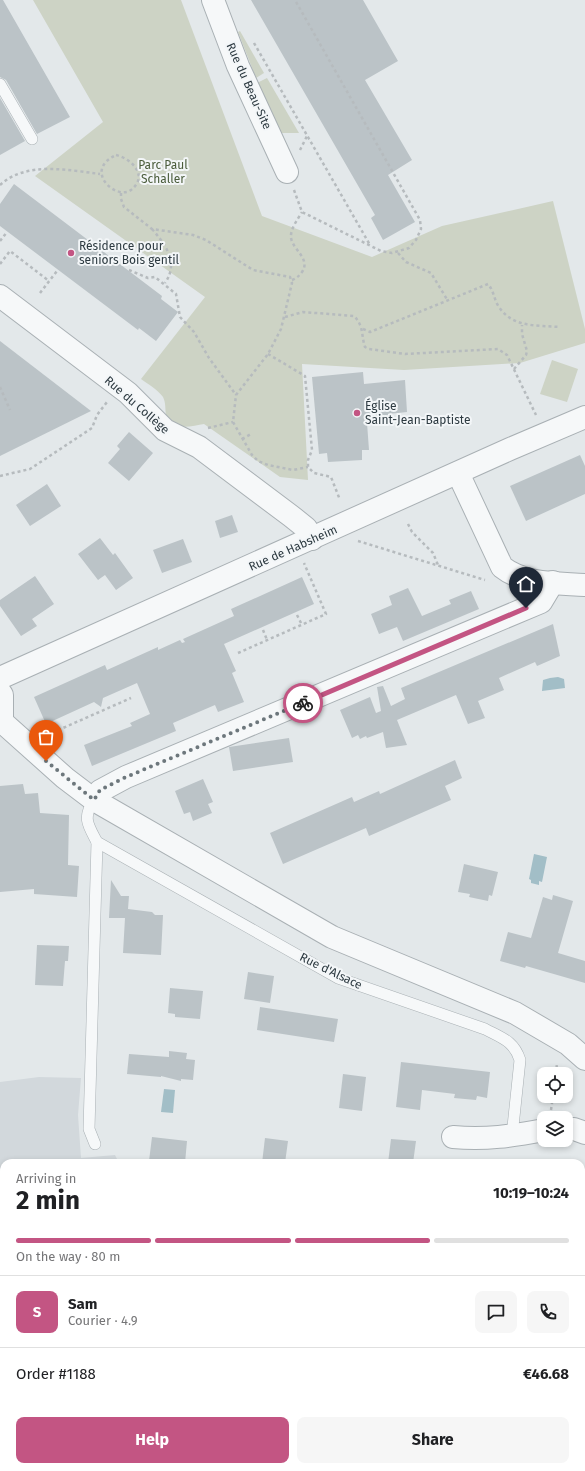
<!DOCTYPE html>
<html lang="en">
<head>
<meta charset="utf-8">
<style>
	body { margin:0; font-family:"Fira Sans",sans-serif; background:#f6f6f6; color:#202124; height:100vh; display:flex; flex-direction:column; font-size:15px; white-space:nowrap }
	* { box-sizing:border-box; margin:0 }
	p { font-size:13px; color:#757577 }
	.icon { flex:none; width:22px; height:22px; fill:none; stroke:currentColor; stroke-width:2; stroke-linecap:round; stroke-linejoin:round }
	.map { position:relative; flex:1; overflow:hidden }
	.panel { position:absolute; left:0px; top:1159px; width:585px; height:312px; display:flex; flex-direction:column; background:#fff; border-radius:12px 12px 0 0; box-shadow:0 2px 6px #0003 }
	.panel>* { flex:none }
	.tools { position:absolute; left:537px; top:1067px; display:grid; gap:8px }
	.tools a { display:grid; place-items:center; width:36px; height:36px; border-radius:8px; background:#fff; box-shadow:0 2px 6px #0003; font-size:20px }
	.pin { position:absolute; display:grid; place-items:center; width:34px; height:34px; color:#fff; margin:-41px -17px; border-radius:50% 50% 50% 0; rotate:-45deg; box-shadow:0 0 4px #0007 }
	.pin .icon { rotate:45deg }
	.courier { position:absolute; display:grid; place-items:center; width:40px; height:40px; margin:-20px; border:3px solid #c35583; border-radius:50%; background:#fff; color:#222; box-shadow:0 1px 5px #0007 }
	.headline em { font-style:normal; font-weight:700 }
	.headline div { display:flex; flex-direction:column-reverse }
	.headline { display:flex; align-items:center; justify-content:space-between; height:68px; padding:0 16px }
	h1 { font-size:26px; font-weight:700; line-height:30px }
	.bar { display:grid; grid-template-columns:repeat(4,1fr); gap:6px 4px; align-content:center; height:48px; padding:0 16px }
	.bar i { height:5px; border-radius:3px; background:#e0e0e0 }
	.bar .current { background:#c35583 }
	.bar p { grid-column:span 4 }
	.line { display:flex; align-items:center; gap:10px; padding:0 16px; border-top:1px solid #e0e0e0 }
	.line div { flex:1 }
	.round { display:grid; place-items:center; flex:none; width:42px; height:42px; border-radius:8px; background:#f6f6f6 }
	.button { display:flex; gap:8px; margin-top:auto; padding:8px 16px }
	.button a { flex:1; height:46px; border-radius:8px; background:#c35583; color:#fff; font-size:16px; font-weight:700; line-height:46px; text-align:center }
	.button a+a { background:#f6f6f6; color:#202124 }
	.map>svg:first-child { display:block }
	.built { fill:#d2d8dc }
	.green { fill:#cdd3c5 }
	.water { fill:#a2bec7 }
	.building { fill:#bbc3c7 }
	.lines { fill:none; stroke-linecap:round; stroke-linejoin:round }
	.service-casing { stroke:#a9b0b4; stroke-width:12 }
	.minor-casing { stroke:#a9b0b4; stroke-width:24 }
	.path { stroke:#b6bbbe; stroke-width:2.5; stroke-dasharray:3 3; stroke-linecap:butt }
	.service { stroke:#f6f8f9; stroke-width:11 }
	.minor { stroke:#f6f8f9; stroke-width:22 }
	.done { stroke:#6d777c; stroke-width:4; stroke-dasharray:0 7.2 }
	.route { stroke:#c35583; stroke-width:5 }
	.poi-dot { fill:#c35583; stroke:#f3f6f8; stroke-width:1.5 }
	.labels { text-anchor:middle; dominant-baseline:central; stroke-width:4; stroke-linejoin:round; paint-order:stroke }
	.street-label { font-size:12px; fill:#2d3a41; stroke:#f3f6f8 }
	.park-label { font-size:12px; fill:#4a5c3b; stroke:#f3f6f8 }
	.poi-label { font-size:12px; fill:#2d3a41; stroke:#f3f6f8; text-anchor:start }
</style>
</head>
<body>
<div class="map">
<svg width="585" height="1471" viewBox="0 0 585 1471">
	<rect width="100%" height="100%" fill="#e3e8ea"/>
	<!-- built -->
	<path class="built" d="M39,1077L81,1078L78,1115L81,1158L115,1155L119,1163H4V1467H489L490,1471H0V1082Z"/>
	<!-- green -->
	<g class="green">
		<path d="M33,0H181L262,216L372,257L442,226L553,201L585,329V343L520,363L404,370L302,364L308,480L280,477L204,424C192,426 171,432 166,415C165,409 166,403 163,397C158,390 148,384 141,379L205,297L35,176L103,122Z"/>
		<path d="M240,31L264,73L256,78L238,32Z"/>
		<path d="M267,78L299,133H280L257,83Z"/>
		<path d="M552,360L578,369L567,402L540,394Z"/>
	</g>
	<!-- water -->
	<g class="water">
		<path d="M558,677L564,679L565,688L542,691L543,680L550,678Z"/>
		<path d="M534,854L547,857L542,882L539,881V885L531,883V880L529,879Z"/>
		<path d="M164,1089L175,1090L173,1113L161,1112Z"/>
	</g>
	<!-- building -->
	<g class="building">
		<path d="M0,0H3L70,117L37,134L6,80L0,77Z"/>
		<path d="M251,0H363L398,61L365,80L412,160L388,175L415,222L383,240L371,218L375,215Z"/>
		<path d="M0,98L25,141L0,155Z"/>
		<path d="M14,184L162,296L161,299L178,312L156,341L139,328L138,330L0,226V204Z"/>
		<path d="M0,341L91,411L0,456Z"/>
		<path d="M363,372L364,384L405,380L407,412L388,414L389,420L367,423L369,450H362V460L328,462L327,453L319,454L312,377Z"/>
		<path d="M129,432L153,453L129,481L108,463L120,449L117,446Z"/>
		<path d="M580,455L585,466V494L526,521L510,486Z"/>
		<path d="M47,484L61,506L30,526L16,505Z"/>
		<path d="M232,515L238,532L220,538L215,521Z"/>
		<path d="M100,538L113,555L115,553L133,578L116,590L105,575L98,580L78,554Z"/>
		<path d="M183,539L192,562L162,573L153,550Z"/>
		<path d="M35,576L54,604L32,619L37,626L21,636L0,606V600Z"/>
		<path d="M302,577L314,604L224,644L236,671L232,673L244,702L218,712L215,705L173,723L176,731L92,766L84,745L132,726L130,723L150,714L137,683L103,698L101,707L94,702L46,724L34,697L105,665L107,670L158,647V650L180,640L182,643L185,642L183,639L234,616L231,609Z"/>
		<path d="M408,588L422,616L451,604L449,600L471,591L479,609L403,641L397,627L379,634L371,614L392,605L389,596Z"/>
		<path d="M553,624L560,656L537,666L535,662L499,678L504,690L478,701L485,718L468,724L456,695L397,720L407,745L386,748L383,732L367,738L366,736L360,739L358,735L352,738L340,710L370,697L376,713L381,711L377,687L383,686L391,706L405,699L401,688Z"/>
		<path d="M289,738L293,762L233,771L229,747Z"/>
		<path d="M455,760L462,778L445,786L451,800L369,836L366,828L283,864L270,833L352,797L354,802L379,791L380,794Z"/>
		<path d="M203,779L213,802L208,804L212,813L193,821L190,812L184,814L175,791Z"/>
		<path d="M23,784L25,794L38,793L40,813L69,815L68,865L79,866L77,897L34,894V889L0,892V786Z"/>
		<path d="M464,864L498,872L492,896L489,895L488,901L469,897L470,894L458,892Z"/>
		<path d="M111,880L121,896H129L128,909L152,912L155,915H163L161,955L123,953L125,918H109Z"/>
		<path d="M553,895L573,901L558,953L585,961V983L526,966L525,968L500,961L508,932L531,938L543,897L552,900Z"/>
		<path d="M37,945L69,946L68,961H65L63,986L35,985Z"/>
		<path d="M248,972L274,976L270,1003L244,999Z"/>
		<path d="M170,988L203,991L200,1019L175,1017V1014L168,1013Z"/>
		<path d="M260,1007L338,1019L334,1042L257,1030Z"/>
		<path d="M169,1051L187,1053L186,1059L195,1060L193,1080L181,1079V1081L161,1076V1077L127,1074L129,1054L169,1057Z"/>
		<path d="M401,1062L490,1072L487,1098L477,1096L476,1100L454,1098L455,1094L422,1090L420,1110L396,1107Z"/>
		<path d="M343,1074L366,1077L362,1111L339,1108Z"/>
		<path d="M152,1137L187,1141L185,1163H151L149,1161Z"/>
		<path d="M265,1138L288,1141L285,1163H262Z"/>
		<path d="M391,1139L416,1141L413,1163H388Z"/>
	</g>
	<g class="lines">
		<defs>
			<g id="service">
				<path d="M0,84L32,139"/>
				<path d="M94,800C82,818 88,825 97,842L338,978L485,1029C502,1038 514,1041 520,1060L512,1136"/>
				<path d="M95,1144L89,1129L97,842"/>
				<path d="M131,1471V1467"/>
				<path d="M318,1471V1467"/>
			</g>
			<g id="minor">
				<path d="M213,0L238,66L287,172"/>
				<path d="M0,296L128,393L165,430L199,447L291,516L306,528L312,539"/>
				<path d="M458,473L502,567C525,585 557,583 585,585"/>
				<path d="M0,678L510,449L585,417"/>
				<path d="M0,692L2,695V721"/>
				<path d="M0,720L65,778L94,800L332,937L515,1013L568,1044L585,1059"/>
				<path d="M94,800L100,791L126,777L541,602L553,582"/>
				<path d="M566,1129H574L585,1133"/>
				<path d="M453,1137C486,1140 512,1136 544,1130"/>
				<path d="M581,1428L585,1380"/>
				<path d="M581,1441L585,1460"/>
			</g>
		</defs>
		<!-- service casing -->
		<use href="#service" class="service-casing"/>
		<!-- minor casing -->
		<use href="#minor" class="minor-casing"/>
		<!-- path -->
		<g class="path">
			<path d="M254,43L370,245"/>
			<path d="M300,150L307,136"/>
			<path d="M116,155C132,159 149,176 131,190C117,201 82,171 116,155Z"/>
			<path d="M0,185C26,161 68,170 100,174"/>
			<path d="M294,190L302,212L381,251L392,253L409,248L416,240L421,229L420,220L295,0"/>
			<path d="M121,193V199L124,207L152,229L193,235L206,240L253,270L290,277L292,283L281,329L268,354L236,395L233,422L252,455L258,461L268,465L293,470L308,467"/>
			<path d="M152,229C166,245 179,263 165,283"/>
			<path d="M0,241L7,232"/>
			<path d="M398,253L406,262L431,273L448,301"/>
			<path d="M0,264L10,251L49,281"/>
			<path d="M129,270L148,278L155,277L176,294L180,317L194,332L209,358L236,395"/>
			<path d="M292,280C297,278 299,276 302,272C311,259 293,250 291,238C290,229 298,219 302,212"/>
			<path d="M40,293L57,271"/>
			<path d="M285,317L303,312L354,316C364,326 361,335 365,347L369,349L405,354L498,349L507,355L536,415"/>
			<path d="M363,329L370,332L488,284C494,291 494,300 499,307C513,328 537,325 559,327"/>
			<path d="M268,354L305,376L312,450L308,460V467L314,473L331,477L340,500"/>
			<path d="M514,369L526,355L527,351L522,334V325"/>
			<path d="M0,387L10,410"/>
			<path d="M208,428L233,422"/>
			<path d="M242,439L251,434"/>
			<path d="M0,476L30,469L92,428L97,415L107,402"/>
			<path d="M408,524L412,532L433,553L438,565"/>
			<path d="M358,541L485,580"/>
			<path d="M297,615L302,625"/>
			<path d="M263,630L267,640"/>
			<path d="M238,653L326,614L304,563"/>
			<path d="M47,735L131,698"/>
			<path d="M556,1074L557,1063"/>
			<path d="M551,1110L553,1096"/>
		</g>
		<!-- service -->
		<use href="#service" class="service"/>
		<!-- minor -->
		<use href="#minor" class="minor"/>
	</g>
	<g class="lines">
		<!-- done -->
		<path class="done" d="M46,761L94,800L100,790L126,777L303,703"/>
		<!-- route -->
		<path class="route" d="M303,703L526,608"/>
	</g>
	<!-- markers -->
	<g class="poi-dot">
		<circle cx="71" cy="253" r="4"/>
		<circle cx="357" cy="413" r="4"/>
	</g>
	<g class="labels">
		<!-- street labels -->
		<g class="street-label">
			<text transform="translate(249 86) rotate(66)">Rue du Beau-Site</text>
			<text transform="translate(137 405) rotate(41)">Rue du Collège</text>
			<text transform="translate(293 548) rotate(-24)">Rue de Habsheim</text>
			<text transform="translate(331 971) rotate(26)">Rue d'Alsace</text>
		</g>
		<!-- park labels -->
		<g class="park-label">
			<text x="163" y="165">Parc Paul<tspan x="163" dy="14">Schaller</tspan></text>
		</g>
		<!-- poi labels -->
		<g class="poi-label">
			<text x="79" y="246">Résidence pour<tspan x="79" dy="14">seniors Bois gentil</tspan></text>
			<text x="365" y="406">Église<tspan x="365" dy="14">Saint-Jean-Baptiste</tspan></text>
		</g>
	</g>
</svg>
<div class="tools">
<a><svg class="icon" aria-label="locate" viewBox="0 0 24 24"><circle cx="12" cy="12" r="6"/><path d="M12 2v4M12 18v4M2 12h4M18 12h4"/></svg></a>
<a><svg class="icon" aria-label="layers" viewBox="0 0 24 24"><path d="M12 4l9 5-9 5-9-5zM3 14l9 5 9-5"/></svg></a>
</div>
<div class="pin" style="left:46px;top:761px;background:#ea580c"><svg class="icon" aria-label="bag" viewBox="0 0 24 24"><path d="M5 8h14l-1 12H6zM9 8a3 3 0 0 1 6 0"/></svg></div>
<div class="pin" style="left:526px;top:608px;background:#1f2937"><svg class="icon" aria-label="home" viewBox="0 0 24 24"><path d="M3 11l9-7 9 7M6 9v11h12V9"/></svg></div>
<div class="courier" style="left:303px;top:703px"><svg class="icon" aria-label="bike" viewBox="0 0 24 24"><circle cx="6" cy="16" r="4"/><circle cx="18" cy="16" r="4"/><path d="M6 16l4-8h5l3 8M10 8l3 8H6M13 5h3"/></svg></div>
<section class="panel">
<div class="headline"><div><h1>2 min</h1><p>Arriving in</p></div><em>10:19–10:24</em></div>
<div class="bar"><i class="current"></i><i class="current"></i><i class="current"></i><i></i><p>On the way · 80 m</p></div>
<div class="line" style="height:72px"><b class="round" style="background:#c35583;color:#fff">S</b><div><b>Sam</b><p>Courier · 4.9</p></div><a class="round"><svg class="icon" aria-label="chat" viewBox="0 0 24 24"><path d="M4 5h16v11H9l-5 4z"/></svg></a><a class="round"><svg class="icon" aria-label="phone" viewBox="0 0 24 24"><path d="M5 4h4l2 5-3 2q2 4 5 5l2-3 5 2v4C11 20 4 13 5 4z"/></svg></a></div>
<div class="line" style="height:52px"><div>Order #1188</div><b>€46.68</b></div>
<div class="button"><a>Help</a><a>Share</a></div>
</section>
</div>
</body>
</html>
